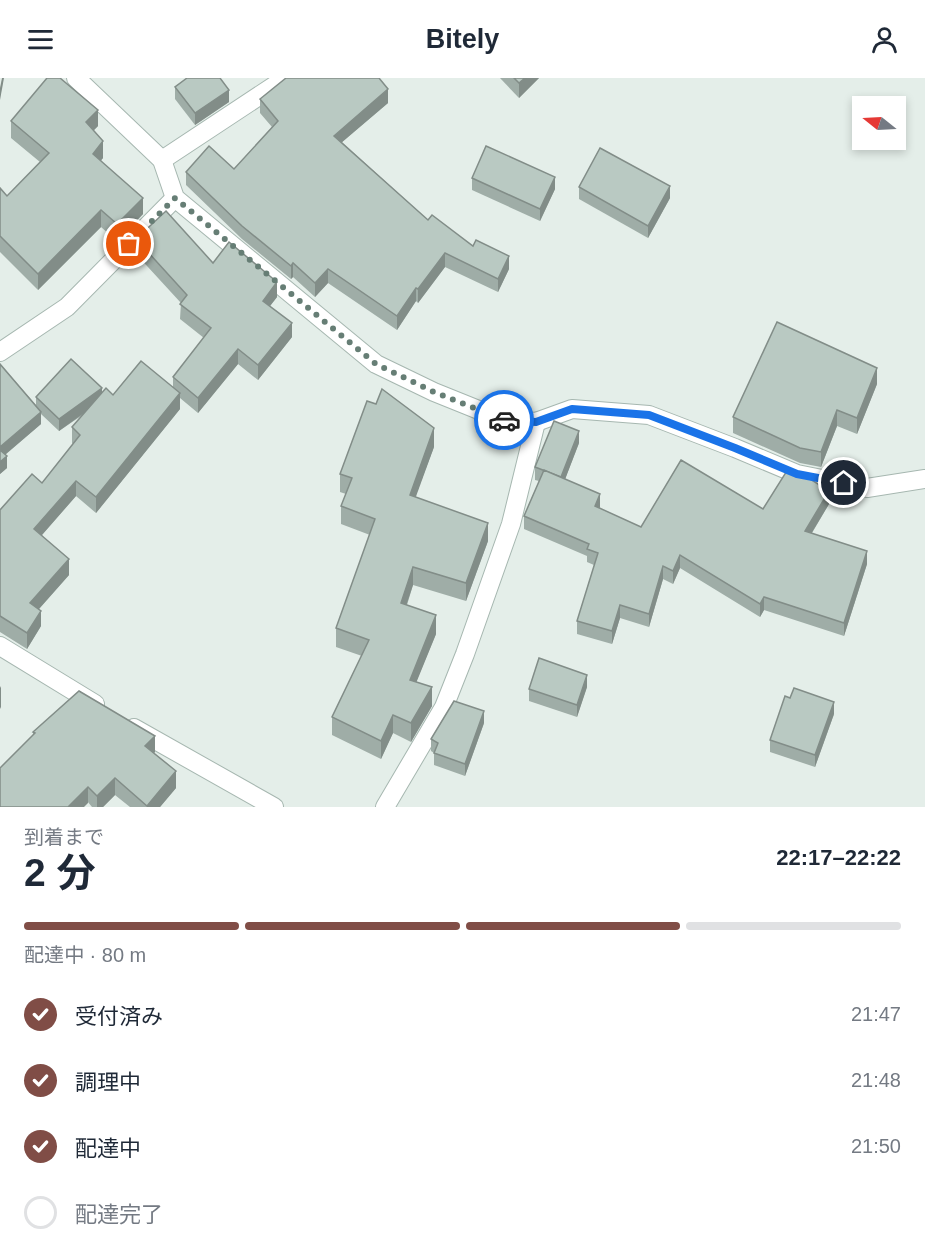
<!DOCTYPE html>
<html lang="ja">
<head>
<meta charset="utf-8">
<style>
	body { margin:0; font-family:Arial,"Noto Sans JP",sans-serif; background:#f6f6f7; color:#1f2937; height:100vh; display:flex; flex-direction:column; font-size:22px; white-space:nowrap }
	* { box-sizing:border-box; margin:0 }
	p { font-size:20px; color:#747a83 }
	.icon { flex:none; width:33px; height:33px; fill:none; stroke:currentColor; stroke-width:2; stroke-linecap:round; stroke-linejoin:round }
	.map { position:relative; height:729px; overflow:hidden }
	.panel { display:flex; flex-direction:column; background:#fff; flex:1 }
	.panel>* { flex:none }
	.needle { width:39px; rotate:288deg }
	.fabs { position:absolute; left:852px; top:18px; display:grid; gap:12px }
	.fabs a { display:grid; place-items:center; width:54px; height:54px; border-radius:0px; background:#fff; box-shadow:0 3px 9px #0003; font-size:30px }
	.pin { position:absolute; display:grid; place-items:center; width:51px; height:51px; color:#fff; margin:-26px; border:3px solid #fff; border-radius:50%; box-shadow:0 2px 6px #0007 }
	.courier { position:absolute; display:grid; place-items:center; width:60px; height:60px; margin:-30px; border:4px solid #1a73e8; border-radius:50%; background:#fff; color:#222; box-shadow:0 2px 8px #0007 }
	.summary em { font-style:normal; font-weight:700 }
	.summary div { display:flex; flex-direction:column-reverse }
	.summary { display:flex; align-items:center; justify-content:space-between; height:102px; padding:0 24px }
	h1 { font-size:39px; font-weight:700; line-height:45px }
	.bar { display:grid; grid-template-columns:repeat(4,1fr); gap:9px 6px; align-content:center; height:72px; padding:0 24px }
	.bar i { height:8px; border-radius:4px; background:#e0e1e3 }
	.bar .active { background:#804d46 }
	.bar p { grid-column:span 4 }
	ol { padding:0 24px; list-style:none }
	li { display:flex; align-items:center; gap:18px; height:66px }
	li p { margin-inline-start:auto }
	li .icon { padding:6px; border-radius:50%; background:#804d46; color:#fff; stroke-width:4 }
	li:last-child { color:#747a83 }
	li i { width:33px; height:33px; border:3px solid #e0e1e3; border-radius:50% }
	header { display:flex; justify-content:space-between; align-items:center; height:78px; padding:0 24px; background:#fff; font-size:27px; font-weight:700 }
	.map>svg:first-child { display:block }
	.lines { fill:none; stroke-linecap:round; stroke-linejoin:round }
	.minor-casing { stroke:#a6b7b0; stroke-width:20 }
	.minor { stroke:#fff; stroke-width:18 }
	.wall { fill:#9fada7 }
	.shaded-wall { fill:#828d88 }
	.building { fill:#b9c9c2; stroke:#828d88; stroke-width:1.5 }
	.done { stroke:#667e75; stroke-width:6; stroke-dasharray:0 10.8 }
	.route { stroke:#1a73e8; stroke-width:8 }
</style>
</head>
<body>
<header><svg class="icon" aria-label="menu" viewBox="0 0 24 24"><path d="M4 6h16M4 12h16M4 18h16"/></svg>Bitely<svg class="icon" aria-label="person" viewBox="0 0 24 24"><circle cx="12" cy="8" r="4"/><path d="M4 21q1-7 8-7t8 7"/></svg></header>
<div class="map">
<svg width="925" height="729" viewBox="0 0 925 729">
	<rect width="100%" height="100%" fill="#e4eee9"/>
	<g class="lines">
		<defs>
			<g id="minor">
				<path d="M76,0L162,82L175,120L376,286L434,314L501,341L536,344L572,331L649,337L735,370L797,396L867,410L925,401"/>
				<path d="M162,82L286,0"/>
				<path d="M0,274L67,229L175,120"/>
				<path d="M0,568L95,626"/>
				<path d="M134,650L274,729"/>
				<path d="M385,729L444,629L465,576L511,446L536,344"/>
			</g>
		</defs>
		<!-- minor casing -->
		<use href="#minor" class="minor-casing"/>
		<!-- minor -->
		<use href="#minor" class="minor"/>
	</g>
	<!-- wall -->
	<g class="wall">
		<path d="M500,0H539L519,20Z"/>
		<path d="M175,9L229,24L195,47L175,21Z"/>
		<path d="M260,21L388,25L342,64L428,142L473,168L509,191L498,214L445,189L418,225L416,223L397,252L328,205L315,219L293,199L291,201L242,161L186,107V94L234,91L272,49L260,35Z"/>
		<path d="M11,43L98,48L93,53L103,80L101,82L143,136L117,163L101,149L38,212L0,174V110L7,118L40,84L11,60Z"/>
		<path d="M472,100L555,111L540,143L472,112Z"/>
		<path d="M579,109L670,120L648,160L579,121Z"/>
		<path d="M136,161L213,185L277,219L270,228L292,259L258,302L238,286L198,335L180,320V331L96,435L76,418L42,457L69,497L39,531L41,548L27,571L0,554V432L42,405L73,366L72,365V349L84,336L59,353L41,336V346L5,377L7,390L0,396V286L36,327V319L102,314L113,317L173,309V299L204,260L180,241L181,225L136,176Z"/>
		<path d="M877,306L857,356L837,348L821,389L800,385L733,355V339Z"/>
		<path d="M579,365L565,401L600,429L599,430L641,449L763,431L812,402L829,426L812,455L867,486L844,558L764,532L760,539L680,490L673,506L663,501L649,549L620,540L612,566L577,556V543L594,487L587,484V478L524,451V438L539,403L535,402V389Z"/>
		<path d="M434,369L415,419L488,463L466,523L413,507L407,527L436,556L416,604L432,628L411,664L393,655L381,681L332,657V639L362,578L336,569V550L370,457L341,446V428L346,416L340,414V396Z"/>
		<path d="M587,609L577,639L529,623V611Z"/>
		<path d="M834,636L815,689L770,674V662Z"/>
		<path d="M484,645L465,698L434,687V675L431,673V661Z"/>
		<path d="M33,654L155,674L154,675L176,710L160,729H130L115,717L103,729H92L33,657Z"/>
	</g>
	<!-- shaded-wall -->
	<g class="shaded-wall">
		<path d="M2,0H4L0,22V10Z"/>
		<path d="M525,0H539L519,20V5Z"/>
		<path d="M388,11V25L334,71V58Z"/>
		<path d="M229,12V24L195,47V35Z"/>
		<path d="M98,32V48L86,60V44Z"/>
		<path d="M103,63V80L93,92V76Z"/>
		<path d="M555,99V111L540,143V131Z"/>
		<path d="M670,108V120L648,160V148Z"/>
		<path d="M143,120V136L117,163V146Z"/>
		<path d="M101,132V149L38,212V196Z"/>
		<path d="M445,175V189L418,225V211Z"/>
		<path d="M509,178V191L498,214V201Z"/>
		<path d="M293,185V199L291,201V188Z"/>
		<path d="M328,191V205L315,219V205Z"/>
		<path d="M277,204V219L263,237V223Z"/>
		<path d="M416,210V223L397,252V238Z"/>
		<path d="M292,245V259L258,302V287Z"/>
		<path d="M238,271V286L198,335V320Z"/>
		<path d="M877,290V306L857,356V340Z"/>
		<path d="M102,310V322L59,353V341Z"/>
		<path d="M180,315V331L96,435V419Z"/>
		<path d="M837,332V348L821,389V374Z"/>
		<path d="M41,334V346L0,381V369Z"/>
		<path d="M434,350V369L410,435V417Z"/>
		<path d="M579,353V365L561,412V400Z"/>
		<path d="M7,378V390L0,396V384Z"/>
		<path d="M76,403V418L34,466V451Z"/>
		<path d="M829,413V426L805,466V453Z"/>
		<path d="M600,416V429L595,441V428Z"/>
		<path d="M488,445V463L466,523V505Z"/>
		<path d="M867,473V486L844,558V545Z"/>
		<path d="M680,477V490L673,506V493Z"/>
		<path d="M69,481V497L30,541V525Z"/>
		<path d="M663,488V501L649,549V536Z"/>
		<path d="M413,489V507L401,543V525Z"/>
		<path d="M764,519V532L760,539V526Z"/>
		<path d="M620,527V540L612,566V553Z"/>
		<path d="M41,533V548L27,571V555Z"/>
		<path d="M436,537V556L410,620V602Z"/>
		<path d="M587,597V609L577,639V627Z"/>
		<path d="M1,608V629L0,631V610Z"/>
		<path d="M432,609V628L411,664V645Z"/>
		<path d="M834,624V636L815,689V677Z"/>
		<path d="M484,633V645L465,698V686Z"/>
		<path d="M393,637V655L381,681V663Z"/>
		<path d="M155,658V674L145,684V668Z"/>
		<path d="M176,693V710L160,729H147V728Z"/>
		<path d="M115,700V717L103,729H97V718Z"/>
		<path d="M88,709V725L84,729H68Z"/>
	</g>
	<!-- building -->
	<g class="building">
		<path d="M47,0H60L98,32L86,44L103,63L93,76L143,120L117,146L101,132L38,196L0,158V110L7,118L49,75L11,43Z"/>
		<path d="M187,0H220L229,12L195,35L175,9Z"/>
		<path d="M286,0H379L388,11L334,58L428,142L432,137L473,168L476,162L509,178L498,201L445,175L418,211L416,210L397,238L328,191L315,205L293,185L291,188L242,148L186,94L209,68L234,91L278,43L260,21Z"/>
		<path d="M514,0H525L519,5Z"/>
		<path d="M486,68L555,99L540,131L472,100Z"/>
		<path d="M600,70L670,108L648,148L579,109Z"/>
		<path d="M166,133L213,185L229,164L277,204L263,223L292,245L258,287L238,271L198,320L173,299L211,250L180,226L187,217L136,161Z"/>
		<path d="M777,244L877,290L857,340L837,332L821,374L800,370L733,339Z"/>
		<path d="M71,281L102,310L59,341L36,319Z"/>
		<path d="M141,283L180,315L96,419L76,403L34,451L69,481L30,525L41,533L27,555L0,538V432L32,396L42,405L80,357L72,349L106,310L113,317Z"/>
		<path d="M0,286L41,334L0,369Z"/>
		<path d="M382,311L434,350L410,417L488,445L466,505L413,489L401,525L436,537L410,602L432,609L411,645L393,637L381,663L332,639L369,562L336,550L375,441L341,428L352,400L340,396L367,323L376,326Z"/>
		<path d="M554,343L579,353L561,399L535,389Z"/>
		<path d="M0,372L7,378L0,384Z"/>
		<path d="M681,382L763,431L788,391L812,397L810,401L829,413L805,453L867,473L844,545L764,519L760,526L680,477L673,493L663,488L649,536L620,527L612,553L577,543L598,475L587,471L589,466L524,438L544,392L600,416L595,428L641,449Z"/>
		<path d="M539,580L587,597L577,627L529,611Z"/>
		<path d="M794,610L834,624L815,677L770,662L785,618L790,620Z"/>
		<path d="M79,613L155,658L145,668L176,693L147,728L115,700L97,718L88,709L68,729H0V690L35,655L33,654Z"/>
		<path d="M454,623L484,633L465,686L434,675L438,665L431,661Z"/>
	</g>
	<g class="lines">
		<!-- done -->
		<path class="done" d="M129,166L175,120L376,286L434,314L504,342"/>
		<!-- route -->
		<path class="route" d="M504,342L536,344L572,331L649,337L735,370L797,396L844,405"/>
	</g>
</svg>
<div class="fabs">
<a><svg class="needle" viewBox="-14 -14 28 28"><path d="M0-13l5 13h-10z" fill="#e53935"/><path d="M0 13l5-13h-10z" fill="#747a83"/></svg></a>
</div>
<div class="pin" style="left:129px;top:166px;background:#ea580c"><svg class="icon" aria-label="bag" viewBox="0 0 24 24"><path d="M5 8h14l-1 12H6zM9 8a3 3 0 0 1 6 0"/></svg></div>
<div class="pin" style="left:844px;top:405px;background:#1f2937"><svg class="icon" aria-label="home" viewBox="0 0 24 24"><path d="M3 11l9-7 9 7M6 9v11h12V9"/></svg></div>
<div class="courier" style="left:504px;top:342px"><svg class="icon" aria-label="car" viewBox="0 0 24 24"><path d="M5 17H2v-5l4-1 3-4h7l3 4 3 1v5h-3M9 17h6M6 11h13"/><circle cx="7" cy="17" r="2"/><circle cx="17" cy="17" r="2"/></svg></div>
</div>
<section class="panel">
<div class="summary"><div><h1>2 分</h1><p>到着まで</p></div><em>22:17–22:22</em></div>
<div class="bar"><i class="active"></i><i class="active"></i><i class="active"></i><i></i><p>配達中 · 80 m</p></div>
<ol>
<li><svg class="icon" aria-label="check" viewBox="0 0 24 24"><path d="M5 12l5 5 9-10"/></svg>受付済み<p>21:47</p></li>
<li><svg class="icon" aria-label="check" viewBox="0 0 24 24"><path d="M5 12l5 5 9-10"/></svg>調理中<p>21:48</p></li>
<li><svg class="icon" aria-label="check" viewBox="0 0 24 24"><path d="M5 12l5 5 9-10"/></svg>配達中<p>21:50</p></li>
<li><i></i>配達完了</li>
</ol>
</section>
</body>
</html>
